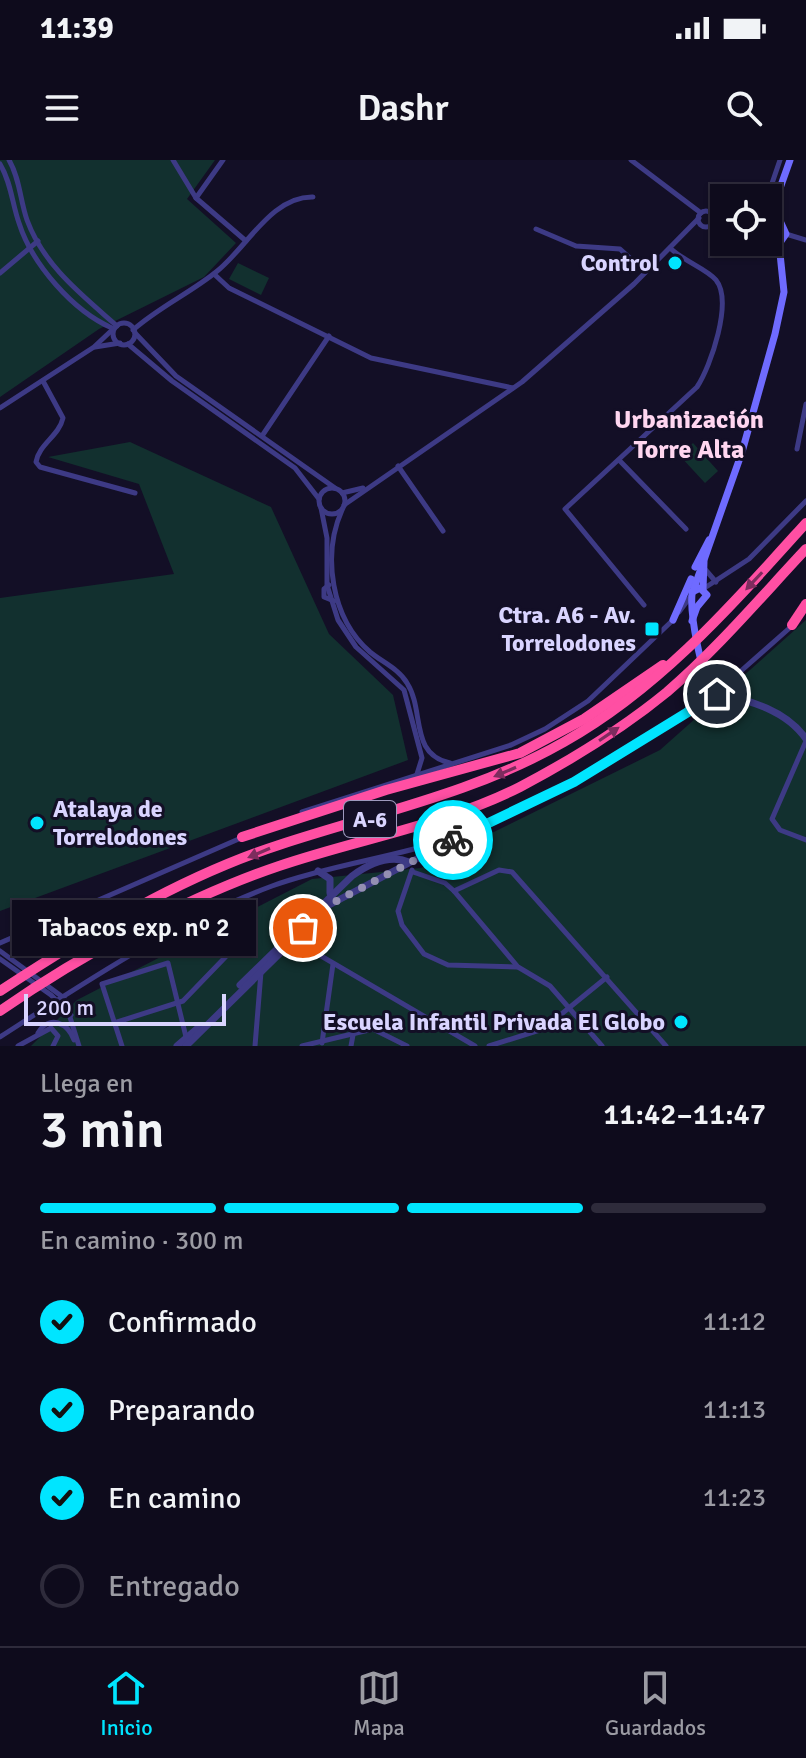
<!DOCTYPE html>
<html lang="es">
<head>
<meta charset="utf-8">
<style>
	body { margin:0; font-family:Signika,sans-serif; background:#171425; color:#f1f3f6; height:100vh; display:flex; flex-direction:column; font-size:30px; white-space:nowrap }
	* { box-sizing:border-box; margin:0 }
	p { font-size:26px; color:#9b9ba3 }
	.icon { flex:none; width:44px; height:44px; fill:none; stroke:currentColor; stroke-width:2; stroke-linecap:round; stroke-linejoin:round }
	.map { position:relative; height:886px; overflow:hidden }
	.drawer { display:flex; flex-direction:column; background:#0e0b1c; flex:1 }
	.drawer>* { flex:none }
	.buttons { position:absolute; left:710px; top:24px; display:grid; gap:16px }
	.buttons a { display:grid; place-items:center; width:72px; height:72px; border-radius:0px; background:#0e0b1c; box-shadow:0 2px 6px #0004,0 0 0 2px #2e2b3b; font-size:40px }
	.scale { position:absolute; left:24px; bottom:20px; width:202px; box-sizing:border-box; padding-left:8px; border:4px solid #d9d4ff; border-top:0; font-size:22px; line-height:28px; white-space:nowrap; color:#d9d4ff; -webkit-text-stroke:6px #130f26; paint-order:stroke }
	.pin { position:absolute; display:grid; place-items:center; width:68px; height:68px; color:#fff; margin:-34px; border:4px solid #fff; border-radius:50%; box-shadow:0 2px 8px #0007 }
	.courier { position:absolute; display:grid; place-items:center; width:80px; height:80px; margin:-40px; border:6px solid #00e5ff; border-radius:50%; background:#fff; color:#222; box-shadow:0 2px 10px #0007 }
	.bubble { position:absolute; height:56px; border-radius:0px; background:#0e0b1c; box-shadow:0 2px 6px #0004,0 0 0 2px #2e2b3b; font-size:26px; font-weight:600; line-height:56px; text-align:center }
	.summary em { font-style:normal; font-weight:600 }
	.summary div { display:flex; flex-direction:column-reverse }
	.summary { display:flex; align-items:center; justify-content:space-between; height:136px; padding:0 40px }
	h1 { font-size:52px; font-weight:600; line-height:60px }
	.bar { display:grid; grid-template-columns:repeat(4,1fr); gap:12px 8px; align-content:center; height:96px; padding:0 40px }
	.bar i { height:10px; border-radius:6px; background:#2e2b3b }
	.bar .current { background:#00e5ff }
	.bar p { grid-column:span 4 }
	ol { padding:0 40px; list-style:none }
	li { display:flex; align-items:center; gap:24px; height:88px }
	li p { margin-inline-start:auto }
	li .icon { padding:8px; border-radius:50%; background:#00e5ff; color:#111; stroke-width:4 }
	li:last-child { color:#9b9ba3 }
	li i { width:44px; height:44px; border:4px solid #2e2b3b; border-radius:50% }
	.status { display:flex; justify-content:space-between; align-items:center; height:56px; padding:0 40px; background:#0e0b1c; direction:ltr }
	.status svg { height:22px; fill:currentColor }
	header { display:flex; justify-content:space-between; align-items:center; height:104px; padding:0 40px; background:#0e0b1c; font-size:36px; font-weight:600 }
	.menu { display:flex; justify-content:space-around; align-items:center; height:112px; border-top:2px solid #2e2b3b; background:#0e0b1c; font-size:22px; color:#9b9ba3 }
	.menu a { display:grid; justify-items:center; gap:4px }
	.menu .current { color:#00e5ff }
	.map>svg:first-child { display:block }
	.green { fill:#12302f }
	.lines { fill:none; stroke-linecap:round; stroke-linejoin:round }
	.minor { stroke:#3d3a85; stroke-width:5 }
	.tertiary { stroke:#3d3a85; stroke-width:7 }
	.secondary { stroke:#6f6bff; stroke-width:7 }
	.motorway { stroke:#ff4fa3; stroke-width:10 }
	.oneway { fill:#7d2c5e }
	.done { stroke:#948fb3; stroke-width:8; stroke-dasharray:0 14.4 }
	.route { stroke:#00e5ff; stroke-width:10 }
	.poi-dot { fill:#00e5ff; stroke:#130f26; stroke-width:3 }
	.labels { text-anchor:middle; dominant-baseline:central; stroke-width:6; stroke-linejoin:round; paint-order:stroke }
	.shield { fill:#130f26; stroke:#9e99be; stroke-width:2 }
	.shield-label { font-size:22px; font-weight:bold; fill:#d9d4ff }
	.poi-label { font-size:24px; font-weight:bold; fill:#d9d4ff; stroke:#130f26; text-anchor:end }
	.neighbourhood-label { font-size:26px; font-weight:bold; fill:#ffd6f0; stroke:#130f26 }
</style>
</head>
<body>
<div class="status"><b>11:39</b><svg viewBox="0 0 49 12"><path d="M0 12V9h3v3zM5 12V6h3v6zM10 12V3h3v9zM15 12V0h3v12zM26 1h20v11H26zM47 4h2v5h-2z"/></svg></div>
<header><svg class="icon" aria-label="menu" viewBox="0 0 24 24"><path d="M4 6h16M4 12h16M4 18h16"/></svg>Dashr<svg class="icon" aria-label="search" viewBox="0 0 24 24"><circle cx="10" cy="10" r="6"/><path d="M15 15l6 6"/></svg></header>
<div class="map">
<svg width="806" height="886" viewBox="0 0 806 886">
	<rect width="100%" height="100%" fill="#130f26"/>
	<!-- green -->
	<g class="green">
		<path d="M0,0H215L187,39L236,83L204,117L99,169L0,237Z"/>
		<path d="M238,103L269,118L261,135L229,119Z"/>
		<path d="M130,282L271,347L329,474L393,535L408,600L0,751V438L174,414L139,324L48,297Z"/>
		<path d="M693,283L718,311L705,323L680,296Z"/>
		<path d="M806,460V886H31L77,840L312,719L421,708L660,590Z"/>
	</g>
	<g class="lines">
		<!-- minor -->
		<g class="minor">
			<path d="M9,0C20,19 20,40 27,60C44,106 82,135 117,166"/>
			<path d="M173,0L196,38L246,81"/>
			<path d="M631,0L701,53"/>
			<path d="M0,4C11,22 12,43 19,63C32,104 73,151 112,168"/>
			<path d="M196,38L223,0"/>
			<path d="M767,38L780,0"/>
			<circle cx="706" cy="59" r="8"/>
			<path d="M536,69L576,86L620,89L645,112"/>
			<path d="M786,74L806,80"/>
			<path d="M0,113L38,81"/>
			<path d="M214,114L229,128L371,198L513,228"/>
			<circle cx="124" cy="174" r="11"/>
			<path d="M133,170C159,147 190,133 216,112C246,89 271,36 313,37"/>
			<path d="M135,173L176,216L335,328"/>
			<path d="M128,184L172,221L295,308L319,339"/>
			<path d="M95,187L120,183"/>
			<path d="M43,221L63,258C59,276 39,284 36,302L40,307L135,333"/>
			<path d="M0,248L94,187L111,171"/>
			<path d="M262,276L329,176"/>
			<path d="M797,289L806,244"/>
			<path d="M619,300L686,369"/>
			<path d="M398,306L443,371"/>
			<circle cx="332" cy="341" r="13"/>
			<path d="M342,333L363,328"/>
			<path d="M344,345L522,222L634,124L699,58"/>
			<path d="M321,348L327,378V425L338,460L356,487L404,530L422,598L417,614"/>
			<path d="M342,350C322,395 331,458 370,492C382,502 399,509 407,523C425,551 409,594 450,603"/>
			<path d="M704,408L716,422"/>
			<path d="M329,425L324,429V437L334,441"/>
			<path d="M703,429L749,399L806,341"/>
			<path d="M644,445L565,349L697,227C711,206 733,141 716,120C707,109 685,102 670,88"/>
			<path d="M679,452L691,436"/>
			<path d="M736,517V531L741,538"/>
			<path d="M725,525L793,465"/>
			<path d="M806,581L772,659L780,670L806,680"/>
			<path d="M302,652L511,585L545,569L588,541L673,460"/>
			<path d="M466,673C537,642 603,606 668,564C682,556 699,536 714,534"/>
			<path d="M412,710L398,751L402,765L424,794L448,805L517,807"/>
			<path d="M413,712L445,723L454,731L518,807L550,826L602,886"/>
			<path d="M454,731L499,710L512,712L666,886"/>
			<path d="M292,779L475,886"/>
			<path d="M0,783L241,678"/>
			<path d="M0,791L64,838L79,886"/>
			<path d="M0,799L51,835L71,855"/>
			<path d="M114,863L183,841L237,785"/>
			<path d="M38,873C49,854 68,863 74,880"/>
			<path d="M0,877C87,821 175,762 272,726C330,705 391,698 449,679"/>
			<path d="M322,883L333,804"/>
			<path d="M18,886L51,868L58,876L53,886"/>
			<path d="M122,886L102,824L168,803L186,877"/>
			<path d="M255,886L261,812"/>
			<path d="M302,886L373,869L407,886"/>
			<path d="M351,886L353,875"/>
			<path d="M489,886L543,869L607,817"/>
		</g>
		<!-- tertiary -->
		<g class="tertiary">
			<path d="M718,534C750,540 787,551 806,579"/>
			<path d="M318,711L330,719V733"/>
			<path d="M240,825L352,716C367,705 389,694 409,702"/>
			<path d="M177,886L198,868"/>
			<path d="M186,886L329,745L466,673"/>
		</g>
		<!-- secondary -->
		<g class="secondary">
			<path d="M768,62L790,0"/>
			<path d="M765,82L779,84L786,74L781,63L768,62"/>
			<path d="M695,407L709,380"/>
			<path d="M703,429L704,402"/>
			<path d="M692,432L700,428L707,435L697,447L692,461"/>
			<path d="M673,460L691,419"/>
			<path d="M705,504L723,522L721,533L712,532C701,511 690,457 692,434L742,292L775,174L784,132L779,84"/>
		</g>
		<!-- motorway -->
		<g class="motorway">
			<path d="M792,465L806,444"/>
			<path d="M242,677L386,630L520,593L584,559L663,505"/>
			<path d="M0,831C87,774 180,717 279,685C376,653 475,633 564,582C660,528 733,444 806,363"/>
			<path d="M0,851C79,796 187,737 279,706C358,679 445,665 520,627C571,600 622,569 667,532C717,489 761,437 806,389"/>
		</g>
	</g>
	<!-- one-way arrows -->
	<defs><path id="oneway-solid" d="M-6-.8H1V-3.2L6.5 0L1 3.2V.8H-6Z" transform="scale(2)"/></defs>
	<g class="oneway">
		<use href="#oneway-solid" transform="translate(754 421) rotate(133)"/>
		<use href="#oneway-solid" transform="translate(609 574) rotate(-34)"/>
		<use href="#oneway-solid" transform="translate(505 612) rotate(157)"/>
		<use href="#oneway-solid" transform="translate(259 693) rotate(157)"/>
	</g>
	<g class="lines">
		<!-- done -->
		<path class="done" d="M303,768L329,745L453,680"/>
		<!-- route -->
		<path class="route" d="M453,680L574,622L688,552L705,536L717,534"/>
	</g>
	<!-- markers -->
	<g class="poi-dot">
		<circle cx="675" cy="103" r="8"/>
		<rect x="644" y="461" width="16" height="16" rx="4"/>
		<circle cx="37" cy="663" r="8"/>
		<circle cx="681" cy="862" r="8"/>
	</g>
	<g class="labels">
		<!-- shield labels -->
		<rect class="shield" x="344" y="641" width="52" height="36" rx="6"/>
		<g class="shield-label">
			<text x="370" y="659">A-6</text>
		</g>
		<!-- poi labels -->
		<g class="poi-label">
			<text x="659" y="103">Control</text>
			<text x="636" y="455">Ctra. A6 - Av.<tspan x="636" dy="28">Torrelodones</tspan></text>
			<text x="53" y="649" text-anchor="start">Atalaya de<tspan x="53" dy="28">Torrelodones</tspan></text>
			<text x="665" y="862">Escuela Infantil Privada El Globo</text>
		</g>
		<!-- neighbourhood labels -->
		<g class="neighbourhood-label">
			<text x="689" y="260">Urbanización<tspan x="689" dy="30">Torre Alta</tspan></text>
		</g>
	</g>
</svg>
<div class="buttons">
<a><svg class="icon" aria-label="locate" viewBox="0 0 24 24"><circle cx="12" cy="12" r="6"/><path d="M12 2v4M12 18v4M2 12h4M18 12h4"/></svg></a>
</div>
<div class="scale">200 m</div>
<div class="pin" style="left:303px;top:768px;background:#ea580c"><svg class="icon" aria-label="bag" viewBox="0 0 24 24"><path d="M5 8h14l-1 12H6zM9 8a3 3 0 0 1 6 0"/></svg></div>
<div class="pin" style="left:717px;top:534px;background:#1f2937"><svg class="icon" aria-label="home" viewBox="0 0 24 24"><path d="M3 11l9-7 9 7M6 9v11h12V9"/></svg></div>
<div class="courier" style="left:453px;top:680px"><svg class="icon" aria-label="bike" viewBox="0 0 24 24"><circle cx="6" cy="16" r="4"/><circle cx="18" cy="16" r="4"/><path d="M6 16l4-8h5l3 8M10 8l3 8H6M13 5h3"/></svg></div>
<div class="bubble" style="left:12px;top:740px;width:244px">Tabacos exp. nº 2</div>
</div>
<section class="drawer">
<div class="summary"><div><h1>3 min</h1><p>Llega en</p></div><em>11:42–11:47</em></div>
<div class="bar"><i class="current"></i><i class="current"></i><i class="current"></i><i></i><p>En camino · 300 m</p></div>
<ol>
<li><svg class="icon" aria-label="check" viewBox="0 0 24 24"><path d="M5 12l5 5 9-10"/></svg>Confirmado<p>11:12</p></li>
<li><svg class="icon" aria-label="check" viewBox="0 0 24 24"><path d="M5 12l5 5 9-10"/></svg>Preparando<p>11:13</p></li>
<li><svg class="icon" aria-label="check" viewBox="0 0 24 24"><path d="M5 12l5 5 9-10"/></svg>En camino<p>11:23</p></li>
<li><i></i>Entregado</li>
</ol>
</section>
<nav class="menu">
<a class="current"><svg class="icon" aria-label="home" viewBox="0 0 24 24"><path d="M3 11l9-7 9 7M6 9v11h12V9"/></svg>Inicio</a>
<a><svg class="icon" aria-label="map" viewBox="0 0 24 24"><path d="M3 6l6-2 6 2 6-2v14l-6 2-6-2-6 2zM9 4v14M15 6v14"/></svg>Mapa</a>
<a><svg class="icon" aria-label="saved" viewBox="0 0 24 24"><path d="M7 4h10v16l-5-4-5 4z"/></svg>Guardados</a>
</nav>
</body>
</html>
